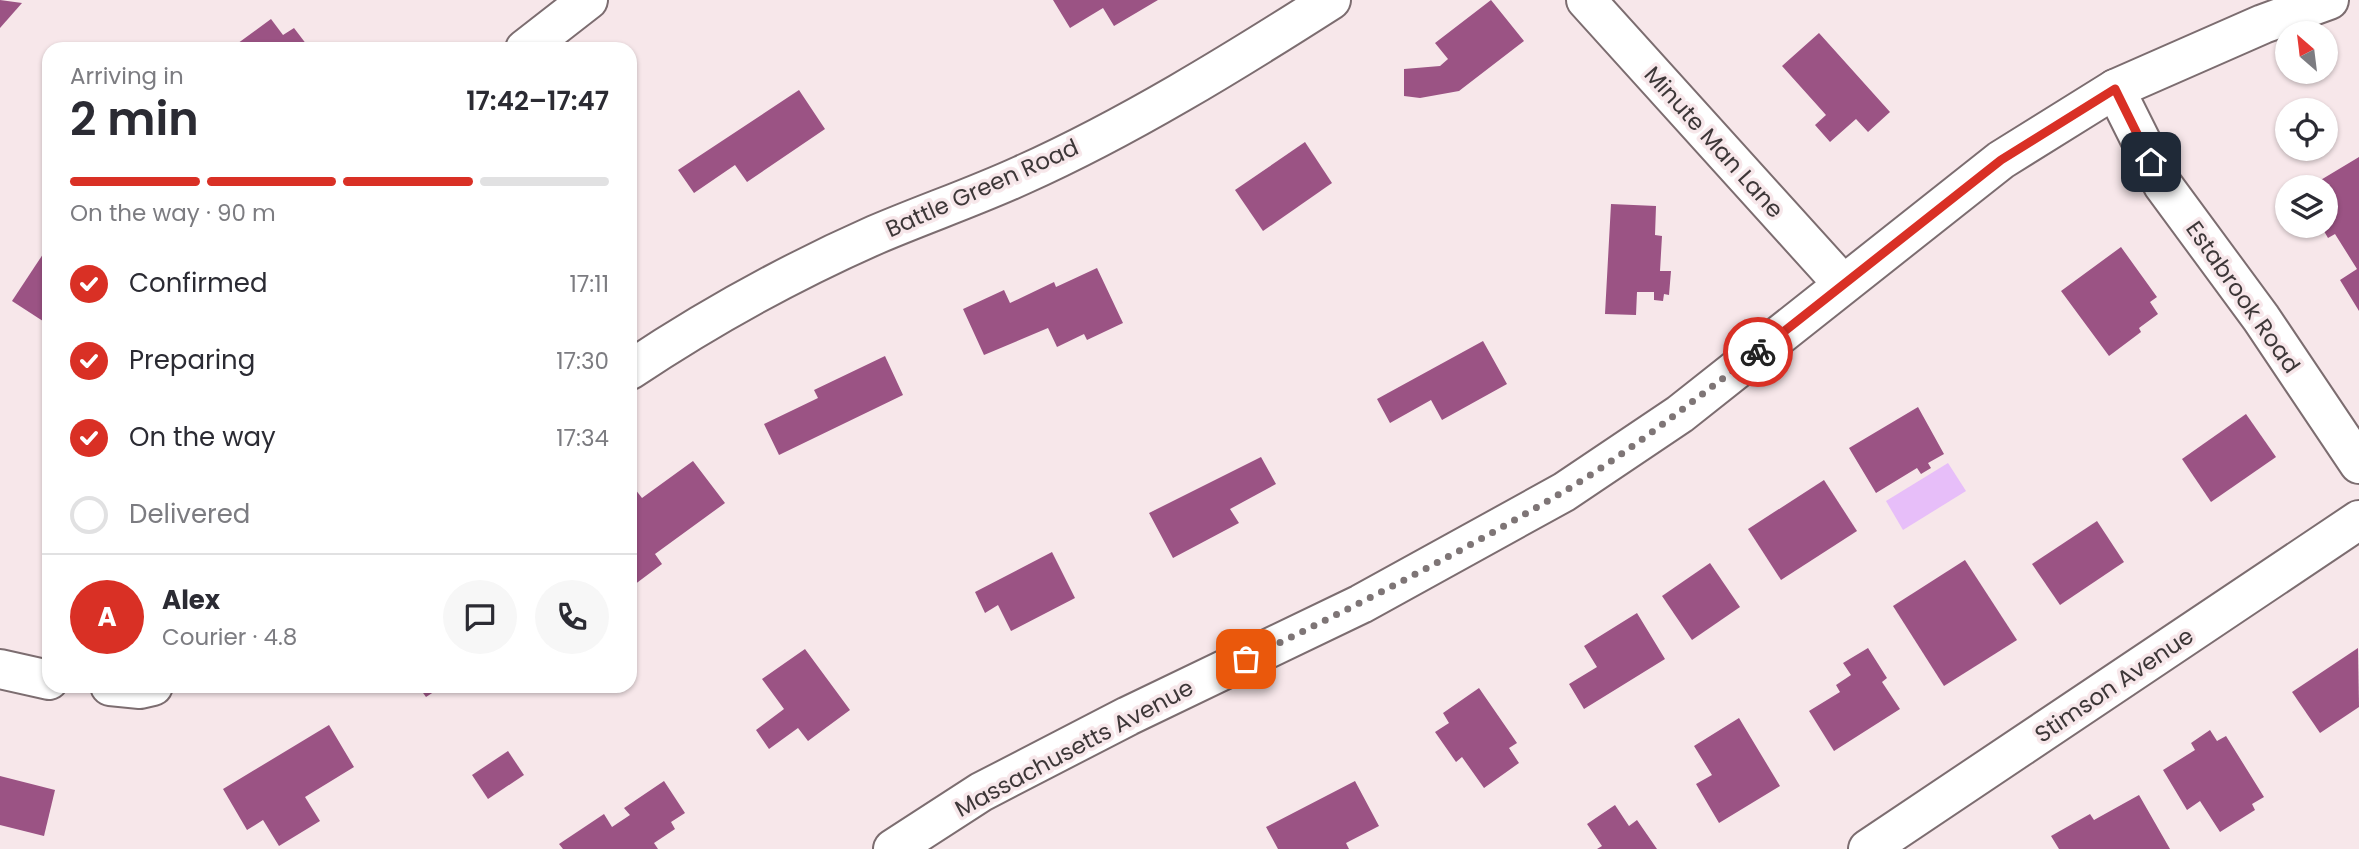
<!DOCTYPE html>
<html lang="en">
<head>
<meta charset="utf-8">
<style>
	body { margin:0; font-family:Poppins,sans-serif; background:#f7f7f7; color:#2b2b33; height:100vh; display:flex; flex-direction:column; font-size:26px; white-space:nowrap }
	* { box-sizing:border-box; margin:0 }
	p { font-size:23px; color:#7c7c81 }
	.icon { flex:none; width:38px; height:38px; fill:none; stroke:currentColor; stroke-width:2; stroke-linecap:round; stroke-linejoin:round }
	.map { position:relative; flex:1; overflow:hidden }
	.panel { position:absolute; left:42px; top:42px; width:595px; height:651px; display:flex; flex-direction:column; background:#fff; border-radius:21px; box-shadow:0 2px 5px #0004 }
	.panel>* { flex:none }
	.needle { width:46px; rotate:332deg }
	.controls { position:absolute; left:2275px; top:21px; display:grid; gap:14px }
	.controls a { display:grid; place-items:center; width:63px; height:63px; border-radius:50%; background:#fff; box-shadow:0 2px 5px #0004; font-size:35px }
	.pin { position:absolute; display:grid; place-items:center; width:60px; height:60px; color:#fff; margin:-30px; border-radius:14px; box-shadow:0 4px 10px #0006 }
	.courier { position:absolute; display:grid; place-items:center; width:70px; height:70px; margin:-35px; border:5px solid #d93025; border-radius:50%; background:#fff; color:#222; box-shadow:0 2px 9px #0007 }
	.head em { font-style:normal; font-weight:600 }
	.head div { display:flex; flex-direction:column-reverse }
	.head { display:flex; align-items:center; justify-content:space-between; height:119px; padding:0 28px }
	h1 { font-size:46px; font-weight:600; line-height:52px }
	.bar { display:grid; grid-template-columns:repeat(4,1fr); gap:10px 7px; align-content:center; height:84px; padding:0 28px }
	.bar i { height:9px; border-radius:5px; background:#e1e1e2 }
	.bar .selected { background:#d93025 }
	.bar p { grid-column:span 4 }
	.line { display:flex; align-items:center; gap:18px; padding:0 28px; border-top:2px solid #e1e1e2 }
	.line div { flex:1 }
	.round { display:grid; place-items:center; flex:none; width:74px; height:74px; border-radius:37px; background:#f7f7f7 }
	ol { padding:0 28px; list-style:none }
	li { display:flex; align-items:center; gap:21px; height:77px }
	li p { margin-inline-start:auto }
	li .icon { padding:7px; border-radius:50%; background:#d93025; color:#fff; stroke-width:4 }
	li:last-child { color:#7c7c81 }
	li i { width:38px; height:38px; border:4px solid #e1e1e2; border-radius:50% }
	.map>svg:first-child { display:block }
	.water { fill:#e7bef9 }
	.building { fill:#9b5384 }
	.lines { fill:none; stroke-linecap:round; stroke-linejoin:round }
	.minor-casing { stroke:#7c6d70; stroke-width:42 }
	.major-casing { stroke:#7c6d70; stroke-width:42 }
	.minor { stroke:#fff; stroke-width:38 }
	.major { stroke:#fff; stroke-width:38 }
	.done { stroke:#7e7576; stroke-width:7; stroke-dasharray:0 12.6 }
	.route { stroke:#d93025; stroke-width:9 }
	.labels { text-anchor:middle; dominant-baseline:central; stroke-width:7; stroke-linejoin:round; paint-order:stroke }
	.street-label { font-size:23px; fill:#3d3738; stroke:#f7e7ea }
</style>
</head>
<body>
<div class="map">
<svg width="2359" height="849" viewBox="0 0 2359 849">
	<rect width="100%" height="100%" fill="#f7e7ea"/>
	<!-- water -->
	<path class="water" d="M1948,463L1966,491L1903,530L1886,501Z"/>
	<!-- building -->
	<g class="building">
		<path d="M0,0L22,3L0,28Z"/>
		<path d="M1053,0H1158L1114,26L1103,8L1070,28Z"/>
		<path d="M1491,0L1524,41L1459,91L1420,98L1404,96V69L1440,66L1448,59L1435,43Z"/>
		<path d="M271,19L283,35L294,28L310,49H230Z"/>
		<path d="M1819,33L1890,112L1868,132L1856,119L1830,142L1815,125L1826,115L1782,66Z"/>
		<path d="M799,90L825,129L747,182L735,165L694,193L678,170Z"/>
		<path d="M1305,142L1332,183L1263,231L1235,190Z"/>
		<path d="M2359,157V311L2340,280L2357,269L2335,234L2328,238L2321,226H2326V187H2309Z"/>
		<path d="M1611,204L1656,206L1655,235L1662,236L1660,271H1671L1669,295L1664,294L1663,301L1654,300V292H1637L1636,315L1605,314Z"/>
		<path d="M49,245V325L12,301Z"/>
		<path d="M2121,247L2157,297L2150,302L2158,314L2139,328L2141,332L2109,356L2061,291Z"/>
		<path d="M1097,268L1123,323L1087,340L1084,334L1057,347L1048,328L984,355L963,309L1004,290L1010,303L1054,282L1056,287Z"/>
		<path d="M1483,341L1507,384L1442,420L1431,400L1390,423L1377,399Z"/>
		<path d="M885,356L903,395L779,455L764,424L818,398L814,390Z"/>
		<path d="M1918,407L1944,454L1928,463L1931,468L1921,474L1917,468L1876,493L1849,448Z"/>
		<path d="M2246,414L2276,457L2211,502L2182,459Z"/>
		<path d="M1261,457L1276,484L1230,509L1239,523L1173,558L1149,513Z"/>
		<path d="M693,461L725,503L655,554L662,564L630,588V493L635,489L642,498Z"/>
		<path d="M1824,480L1857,531L1781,580L1748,529Z"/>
		<path d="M2097,521L2124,562L2060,605L2032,564Z"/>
		<path d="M1052,552L1075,598L1011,631L998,605L985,613L975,592Z"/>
		<path d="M1965,560L2017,640L1944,686L1893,606Z"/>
		<path d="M1710,563L1740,607L1692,640L1662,596Z"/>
		<path d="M1637,613L1665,659L1584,709L1569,684L1597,667L1584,646Z"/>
		<path d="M1868,648L1887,678L1882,682L1900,709L1834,751L1809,711L1840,692L1836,685L1851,675L1843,663Z"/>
		<path d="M2358,648L2359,707L2320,733L2292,692Z"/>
		<path d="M805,649L850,710L808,741L798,728L769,749L756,730L784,709L762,679Z"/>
		<path d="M418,686H443L426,697Z"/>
		<path d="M1479,688L1517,743L1509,748L1519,763L1484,788L1462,757L1456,762L1435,732L1449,723L1443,713Z"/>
		<path d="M1739,718L1780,786L1719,823L1696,784L1712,775L1694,746Z"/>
		<path d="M329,725L354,767L305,797L320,821L279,846L263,820L247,830L223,789Z"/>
		<path d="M2210,730L2217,741L2226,736L2264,797L2252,804L2255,810L2220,832L2200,801L2187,810L2163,770L2195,750L2191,743Z"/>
		<path d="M508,751L524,775L488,799L472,775Z"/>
		<path d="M0,776L55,790L44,836L0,825Z"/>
		<path d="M664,781L685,813L671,822L675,829L654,843L658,849H563L559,844L604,814L612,827L630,815L624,808Z"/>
		<path d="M1355,781L1379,826L1346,843L1349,849H1278L1266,827Z"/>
		<path d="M2139,795L2170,849H2059L2051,836L2090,814L2094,820Z"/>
		<path d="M1615,805L1629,826L1637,820L1657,849H1597L1602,846L1587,824Z"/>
	</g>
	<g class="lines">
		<defs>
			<g id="minor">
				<path d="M1586,0L1842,283"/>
				<path d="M525,49L588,0"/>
				<path d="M2115,89L2163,185L2261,318L2359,464"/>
				<path d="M630,370C708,318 789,273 875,235C924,214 974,197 1022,175C1127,128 1234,62 1331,0"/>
				<path d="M0,669L49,680"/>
				<path d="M110,686L140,689L153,686"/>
				<path d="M1868,849L2359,520"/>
			</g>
			<path id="major" d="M893,849L981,792L1128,716L1361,604L1564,492L1680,414L2001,160L2115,89L2263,24L2329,0"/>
		</defs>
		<!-- minor casing -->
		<use href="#minor" class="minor-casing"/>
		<!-- major casing -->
		<use href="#major" class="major-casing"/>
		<!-- minor -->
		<use href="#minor" class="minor"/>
		<!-- major -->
		<use href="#major" class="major"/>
	</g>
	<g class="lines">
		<!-- done -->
		<path class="done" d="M1246,659C1354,607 1460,553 1563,492C1632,451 1693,400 1758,352"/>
		<!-- route -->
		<path class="route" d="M1758,352L2001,160L2115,89L2151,162"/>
	</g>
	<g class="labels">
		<!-- street labels -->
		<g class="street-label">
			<text transform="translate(1714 142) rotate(48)">Minute Man Lane</text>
			<text transform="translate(982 188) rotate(-24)">Battle Green Road</text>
			<text transform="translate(2243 297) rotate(55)">Estabrook Road</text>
			<text transform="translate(2114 685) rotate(-34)">Stimson Avenue</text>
			<text transform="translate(1074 748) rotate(-28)">Massachusetts Avenue</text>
		</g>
	</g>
</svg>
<div class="controls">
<a><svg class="needle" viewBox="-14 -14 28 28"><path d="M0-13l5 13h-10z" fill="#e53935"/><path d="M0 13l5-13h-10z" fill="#7c7c81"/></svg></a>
<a><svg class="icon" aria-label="locate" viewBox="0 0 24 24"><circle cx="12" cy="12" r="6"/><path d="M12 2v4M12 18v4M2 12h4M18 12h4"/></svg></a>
<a><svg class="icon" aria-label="layers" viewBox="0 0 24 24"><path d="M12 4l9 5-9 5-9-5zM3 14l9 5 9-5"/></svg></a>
</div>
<div class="pin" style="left:1246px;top:659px;background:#ea580c"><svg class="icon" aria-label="bag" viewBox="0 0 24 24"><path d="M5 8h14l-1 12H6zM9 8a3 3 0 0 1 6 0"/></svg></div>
<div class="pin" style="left:2151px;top:162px;background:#1f2937"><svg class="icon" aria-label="home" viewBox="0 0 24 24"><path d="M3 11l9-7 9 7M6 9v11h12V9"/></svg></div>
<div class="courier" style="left:1758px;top:352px"><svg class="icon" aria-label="bike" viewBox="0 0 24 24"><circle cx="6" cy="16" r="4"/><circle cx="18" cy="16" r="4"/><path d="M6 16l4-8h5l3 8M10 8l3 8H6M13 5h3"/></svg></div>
<section class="panel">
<div class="head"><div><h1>2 min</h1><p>Arriving in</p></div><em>17:42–17:47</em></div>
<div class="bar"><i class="selected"></i><i class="selected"></i><i class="selected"></i><i></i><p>On the way · 90 m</p></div>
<ol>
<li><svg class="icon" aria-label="check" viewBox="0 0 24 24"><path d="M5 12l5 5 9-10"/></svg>Confirmed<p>17:11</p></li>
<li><svg class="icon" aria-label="check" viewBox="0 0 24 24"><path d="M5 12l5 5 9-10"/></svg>Preparing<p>17:30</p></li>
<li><svg class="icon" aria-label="check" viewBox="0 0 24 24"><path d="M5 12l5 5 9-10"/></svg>On the way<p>17:34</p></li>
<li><i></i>Delivered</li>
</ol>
<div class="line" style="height:126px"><b class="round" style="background:#d93025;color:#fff">A</b><div><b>Alex</b><p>Courier · 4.8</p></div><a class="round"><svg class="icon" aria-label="chat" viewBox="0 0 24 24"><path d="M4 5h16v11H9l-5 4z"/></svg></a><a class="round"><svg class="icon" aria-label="phone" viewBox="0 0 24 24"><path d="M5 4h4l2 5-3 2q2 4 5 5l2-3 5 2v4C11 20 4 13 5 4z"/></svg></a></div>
</section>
</div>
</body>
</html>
